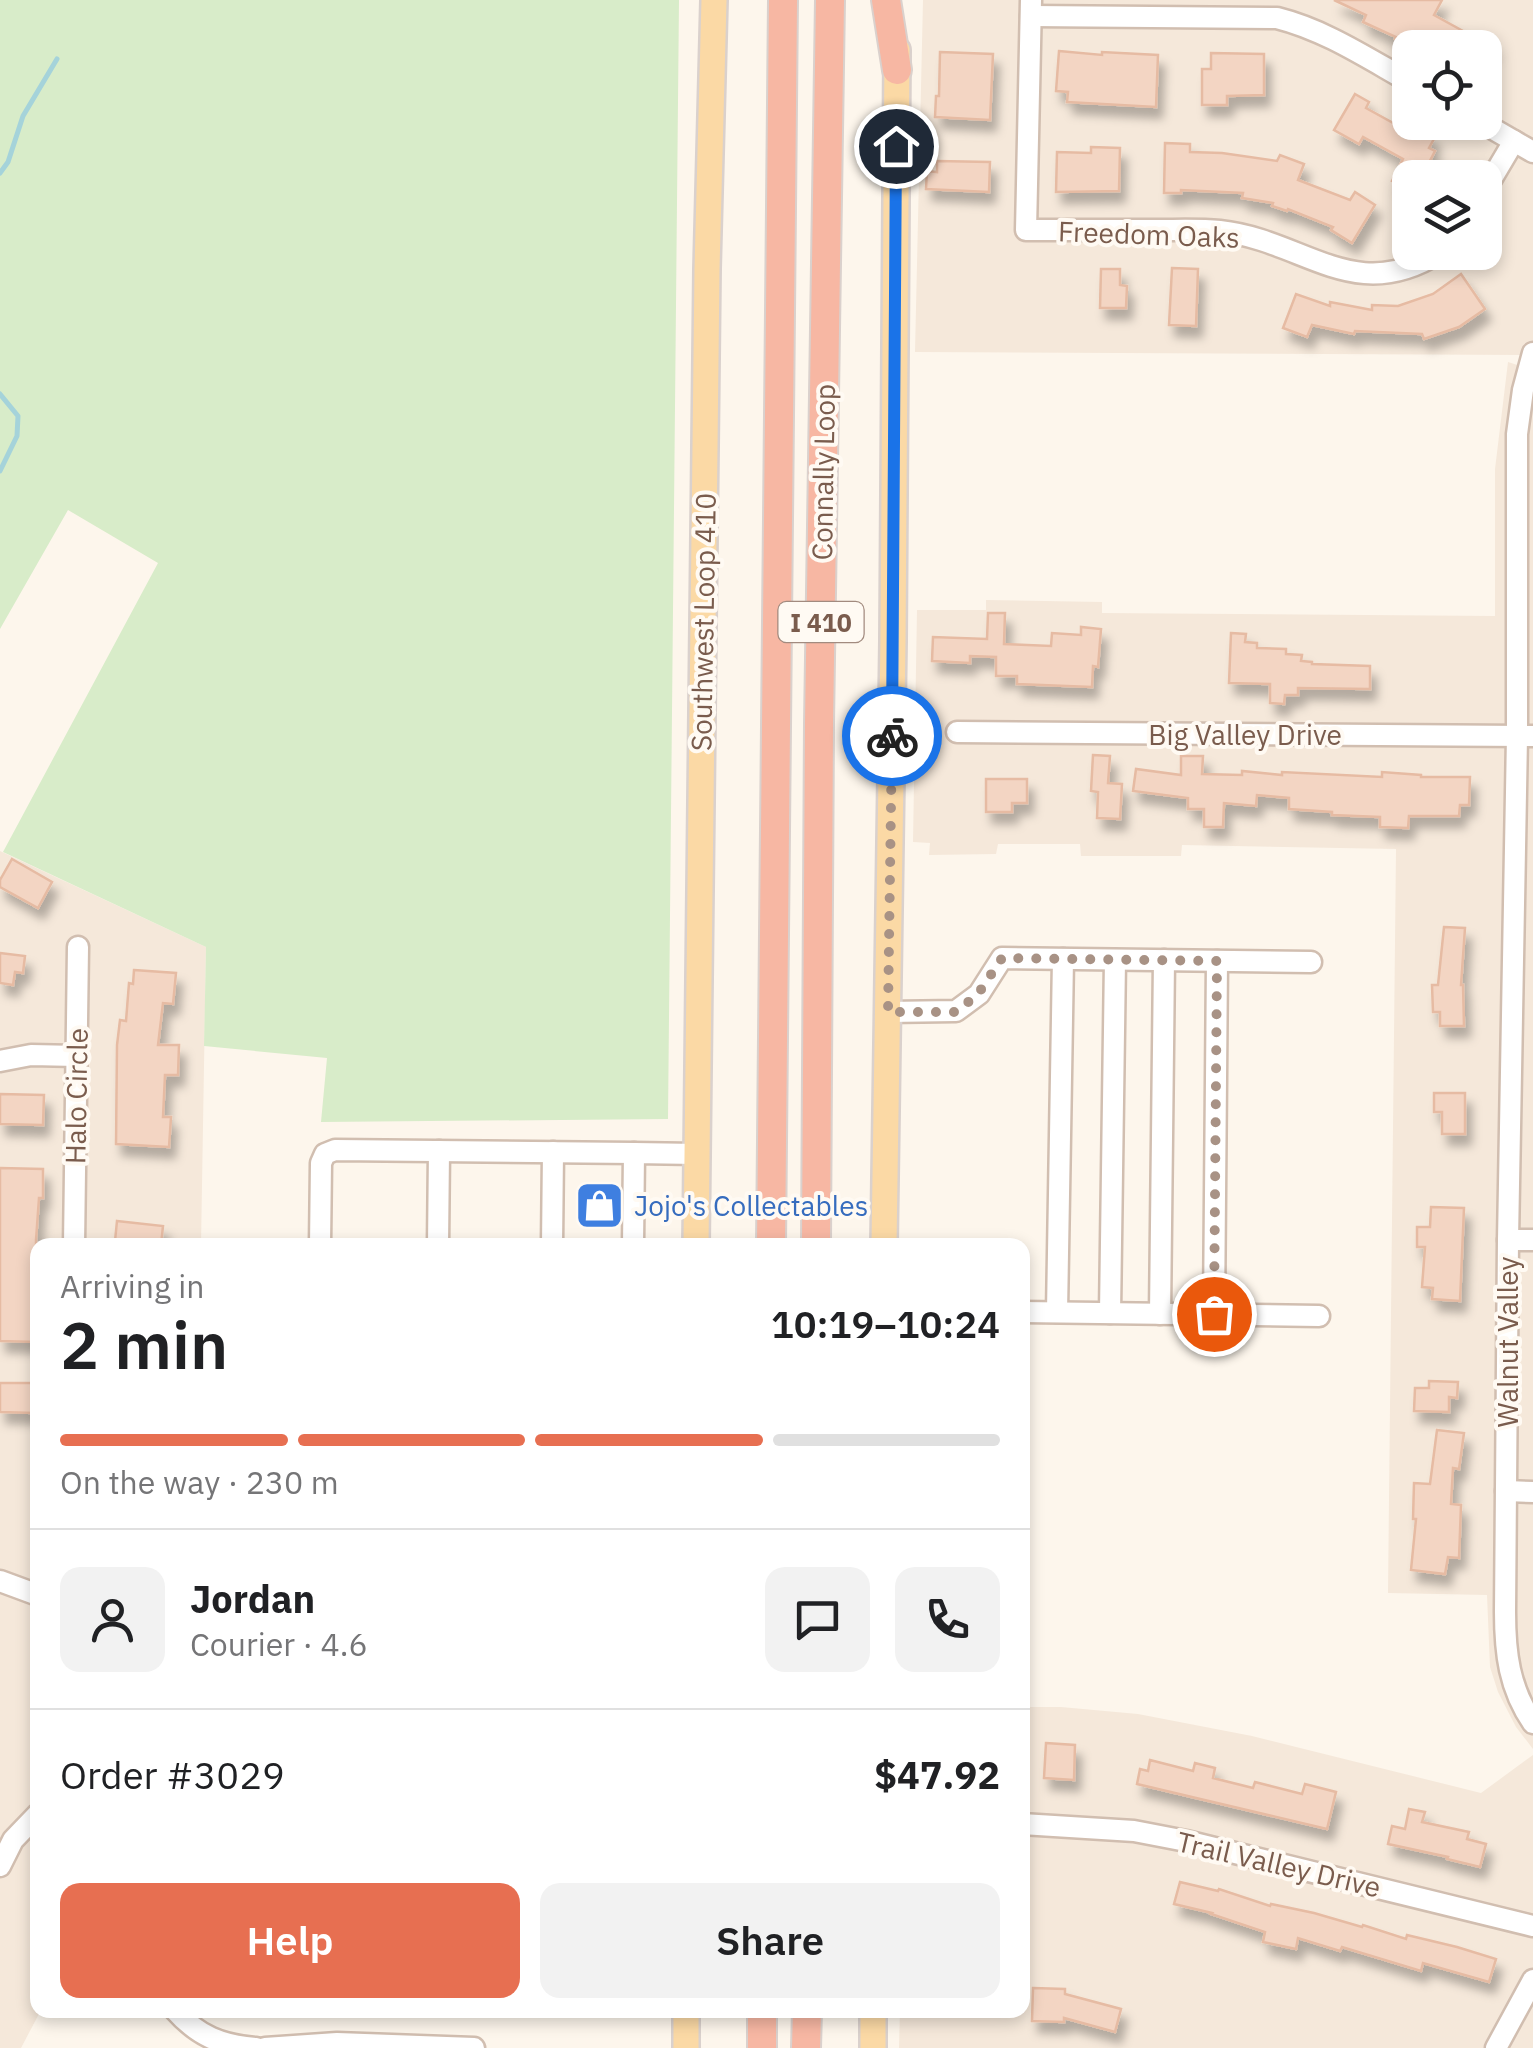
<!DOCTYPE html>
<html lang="en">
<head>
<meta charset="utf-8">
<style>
	body { margin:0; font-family:"IBM Plex Sans",sans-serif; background:#f2f2f2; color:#202124; height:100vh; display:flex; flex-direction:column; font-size:38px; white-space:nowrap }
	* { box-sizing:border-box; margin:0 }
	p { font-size:32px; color:#757577 }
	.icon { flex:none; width:55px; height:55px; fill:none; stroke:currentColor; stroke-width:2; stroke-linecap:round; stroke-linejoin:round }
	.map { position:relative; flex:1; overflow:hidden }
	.drawer { position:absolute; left:30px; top:1238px; width:1000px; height:780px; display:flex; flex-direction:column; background:#fff; border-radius:20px; box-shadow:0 5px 15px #0003 }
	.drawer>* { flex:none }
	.fabs { position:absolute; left:1392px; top:30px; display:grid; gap:20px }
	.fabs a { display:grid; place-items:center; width:110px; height:110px; border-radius:20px; background:#fff; box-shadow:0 5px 15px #0003; font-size:50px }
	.pin { position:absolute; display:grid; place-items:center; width:85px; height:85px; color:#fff; margin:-42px; border:5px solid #fff; border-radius:50%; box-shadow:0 2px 10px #0007 }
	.courier { position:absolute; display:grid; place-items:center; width:100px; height:100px; margin:-50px; border:8px solid #1a73e8; border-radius:50%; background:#fff; color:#222; box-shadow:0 2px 12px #0007 }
	.head em { font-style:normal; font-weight:600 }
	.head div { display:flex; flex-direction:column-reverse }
	.head { display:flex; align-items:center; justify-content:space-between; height:170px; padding:0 30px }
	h1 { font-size:65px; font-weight:600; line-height:75px }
	.bar { display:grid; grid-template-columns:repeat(4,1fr); gap:15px 10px; align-content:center; height:120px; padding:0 30px }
	.bar i { height:12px; border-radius:8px; background:#e0e0e0 }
	.bar .selected { background:#e76f51 }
	.bar p { grid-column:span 4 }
	.line { display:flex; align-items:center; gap:25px; padding:0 30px; border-top:2px solid #e0e0e0 }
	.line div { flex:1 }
	.round { display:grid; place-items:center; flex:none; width:105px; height:105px; border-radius:20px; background:#f2f2f2 }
	.button { display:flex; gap:20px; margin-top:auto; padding:20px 30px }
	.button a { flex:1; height:115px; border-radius:20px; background:#e76f51; color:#fff; font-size:40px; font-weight:600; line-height:115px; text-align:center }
	.button a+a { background:#f2f2f2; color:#202124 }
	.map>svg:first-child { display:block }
	.residential { fill:#f5e8da; fill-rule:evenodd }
	.green { fill:#d8ecc9 }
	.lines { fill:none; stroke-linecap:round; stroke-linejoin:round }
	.stream { stroke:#a5d3da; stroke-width:5 }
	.building { fill:#f3d5c3; stroke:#e6bba3; stroke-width:2.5; filter:url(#shadow) }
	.minor-casing { stroke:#d1beb0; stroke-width:25 }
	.major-casing { stroke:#dad1cd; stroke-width:30 }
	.highway-casing { stroke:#dad1cd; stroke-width:32 }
	.minor { stroke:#fff; stroke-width:20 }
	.major { stroke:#fbd9a5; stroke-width:25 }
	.highway { stroke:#f7b7a3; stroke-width:28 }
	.done { stroke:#a89285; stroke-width:10; stroke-dasharray:0 18 }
	.route { stroke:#1a73e8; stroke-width:12 }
	.labels { text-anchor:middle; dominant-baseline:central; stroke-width:8; stroke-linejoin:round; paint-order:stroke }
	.shield { fill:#fffaf3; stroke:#a28b7f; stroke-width:2.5 }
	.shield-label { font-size:25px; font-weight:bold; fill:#7a5c4d }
	.street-label { font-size:28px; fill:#7a5c4d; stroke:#fffaf3 }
	.shop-label { font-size:28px; fill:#366cbe; stroke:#fffaf3; text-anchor:start }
</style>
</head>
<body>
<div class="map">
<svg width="1533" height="2048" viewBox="0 0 1533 2048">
	<defs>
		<filter id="shadow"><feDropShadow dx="6" dy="11" stdDeviation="5" flood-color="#0004"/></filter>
	</defs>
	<rect width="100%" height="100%" fill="#fdf6ec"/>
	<!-- residential -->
	<g class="residential">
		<path d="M923,0H1533V355L915,352ZM1410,48H1485V122H1410ZM1410,178H1485V252H1410Z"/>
		<path d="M1508,362L1533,370V1749L1516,1727L1498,1692L1490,1667L1487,1595L1388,1593L1396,849L1182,845L1181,856H1081L1080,844H998L996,854L929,855L930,843L913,842L917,610H986V600L1102,602V613L1495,616V469Z"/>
		<path d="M0,851L206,947L201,1245H38V2010H41L21,2048H0Z"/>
		<path d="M1023,1707H1061L1138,1714L1252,1736L1481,1793L1533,1755V2048H899L900,2010H1022Z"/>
	</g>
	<!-- green -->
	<path class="green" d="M0,0H679L668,1119L321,1122L327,1058L204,1046L206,947L3,852L158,563L68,510L0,629Z"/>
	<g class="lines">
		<!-- stream -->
		<g class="stream">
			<path d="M0,173L8,162L23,116L57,59"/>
			<path d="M0,394L18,416L17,436L0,471"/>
		</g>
	</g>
	<!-- building -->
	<g class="building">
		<path d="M1334,0H1442L1434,15L1494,48H1411L1395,39L1396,37L1363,22L1366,15Z"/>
		<path d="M1059,51L1102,55V52L1158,55L1156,107L1067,102L1068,92L1056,91Z"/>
		<path d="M940,52L993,54L990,120L935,117L936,96H939Z"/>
		<path d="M1211,53L1264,54V95L1227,96V105H1202V69H1211Z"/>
		<path d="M1355,94L1369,102L1366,108L1415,135L1418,129L1435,137L1429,148L1435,151L1421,178H1410V190L1392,181L1403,159L1363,137L1359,144L1334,130Z"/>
		<path d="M1165,143L1190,144V152L1222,153L1277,161L1280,155L1304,164L1298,180L1350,200L1355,192L1375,205L1352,243L1331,230L1333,227L1288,209L1287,211L1272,206L1273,203L1242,198L1243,193L1181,190V193H1164Z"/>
		<path d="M1091,147L1120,148L1119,191L1056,192L1057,152L1091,153Z"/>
		<path d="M937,161L990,162L989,192L926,189L927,171L937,172Z"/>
		<path d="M1172,268L1198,269L1196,326L1169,325Z"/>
		<path d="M1101,269H1120V285L1127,286L1126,308H1100Z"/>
		<path d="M1461,274L1485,309L1459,327L1424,339L1422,334L1355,331L1354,334L1312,325L1307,337L1283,328L1296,294L1330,306V302L1372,310V305L1398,306L1433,294Z"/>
		<path d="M988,613H1005L1004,644L1051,646L1052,633L1081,635V627L1101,629L1098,667L1093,666L1092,687L1017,684V676H996V657L970,656V663L932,661L933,637L987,639Z"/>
		<path d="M1231,633L1246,634L1245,642L1257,643V648L1286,649V654L1302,655L1301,661L1312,662V664L1370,666V689L1298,688V695H1285L1284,704L1270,703V684L1229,683Z"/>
		<path d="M1093,755L1110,756L1108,783L1122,784L1120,819L1097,818L1098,792L1091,791Z"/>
		<path d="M1181,756H1203L1202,774L1242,775V771L1282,775V772L1382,777V772L1421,775V777H1470L1469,805H1460L1459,816H1409L1408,828L1380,827V817L1332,815V812L1289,809V798L1257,795L1256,806L1224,803L1223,827H1204V809H1188V798L1133,791L1136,769L1181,775Z"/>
		<path d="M986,779H1027V803H1012V812H986Z"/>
		<path d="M12,859L52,882L38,908L0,887V880Z"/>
		<path d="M1444,927L1465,928L1461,985H1463L1464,1026H1440V1012H1433L1432,985H1438Z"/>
		<path d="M0,953L25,956L23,973L15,972L13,985L0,983Z"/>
		<path d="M134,970L176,973L173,1004L163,1003L158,1045H179L178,1075H165L163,1117H171L169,1147L116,1144L117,1045L120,1020L126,1021L129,983L133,984Z"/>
		<path d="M1434,1093H1465V1134H1442V1112H1434Z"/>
		<path d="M0,1094L44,1095L43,1125L0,1124Z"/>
		<path d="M0,1168L43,1169V1198H39L36,1240L38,1342L0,1341Z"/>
		<path d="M1431,1207L1464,1208L1460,1301L1432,1299L1433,1288L1422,1287L1425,1247H1417V1227H1430Z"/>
		<path d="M117,1221L163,1226L161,1245H126V1242L115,1241Z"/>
		<path d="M1429,1381L1458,1382L1457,1398L1449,1397V1412L1414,1411L1415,1388H1429Z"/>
		<path d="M0,1383H35V1413L0,1412Z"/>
		<path d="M1437,1430L1464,1433L1459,1469L1453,1468L1451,1504L1461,1505L1459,1558L1448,1557L1445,1574L1411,1570L1416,1519H1413L1414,1483L1430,1484Z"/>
		<path d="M1046,1743L1075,1745L1074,1780L1044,1778Z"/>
		<path d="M1150,1760L1193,1771L1195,1763L1215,1768L1213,1778L1253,1788L1255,1782L1302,1794L1305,1784L1336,1792L1327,1829L1137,1784L1140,1769L1148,1771Z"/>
		<path d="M1409,1809L1425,1812L1422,1822L1469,1832L1467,1839L1486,1844L1480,1867L1447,1859L1448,1857L1388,1844L1392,1826L1405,1829Z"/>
		<path d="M1180,1882L1218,1891L1219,1889L1270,1906L1271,1904L1314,1913L1362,1927L1363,1925L1406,1939L1407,1935L1457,1947L1496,1959L1489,1982L1423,1963L1421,1971L1342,1947L1340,1951L1298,1938L1296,1949L1263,1942L1265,1932L1211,1914L1212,1913L1174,1904Z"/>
		<path d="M1033,1988L1065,1989V1994L1121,2009L1115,2032L1064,2018V2022L1032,2021Z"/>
	</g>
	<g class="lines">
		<defs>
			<g id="minor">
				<path d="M1031,0L1026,230C1070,230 1114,230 1158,230C1178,230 1199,229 1220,231C1304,240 1354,307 1440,252"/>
				<path d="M1031,16L1277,18C1325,30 1367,58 1410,82"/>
				<path d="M1481,122L1533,152"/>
				<path d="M1485,190L1514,141"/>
				<path d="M1533,353L1523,390L1517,434V736L1508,1240L1505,1612C1505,1653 1509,1688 1533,1723"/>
				<path d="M957,732L1533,736"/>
				<path d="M888,1012L956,1011L979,994L1002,958L1311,962"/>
				<path d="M0,1061L31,1055L77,1056"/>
				<path d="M1508,1240H1533"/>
				<path d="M74,1245L78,947"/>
				<path d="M320,1245L321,1163L325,1154L335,1150L634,1153"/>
				<path d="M438,1245L439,1151"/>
				<path d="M552,1245L553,1152"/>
				<path d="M633,1245L634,1153L697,1154"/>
				<path d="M1022,1312L1319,1316"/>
				<path d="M1057,1312L1063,959"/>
				<path d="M1110,1313L1115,960"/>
				<path d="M1160,1314L1164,960"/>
				<path d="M1214,1314L1217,961"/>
				<path d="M1506,1491L1533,1492"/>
				<path d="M0,1581L38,1595"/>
				<path d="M1022,1824L1134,1831L1186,1841L1533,1926"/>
				<path d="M0,1866L13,1840L38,1814"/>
				<path d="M175,2010C199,2037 221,2045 256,2048"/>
				<path d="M265,2048L337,2043L474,2048"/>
				<path d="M1496,2048L1533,1980"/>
			</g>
			<g id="major">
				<path d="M696,1245L707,269L714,0"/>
				<path d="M884,1245L893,641L897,50"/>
				<path d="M686,2048V2010"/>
				<path d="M873,2048V2010"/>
			</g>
			<g id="highway">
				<path d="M886,0L897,70"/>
				<path d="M771,1245L783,0"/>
				<path d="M816,1245L819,724L830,0"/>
				<path d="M762,2048V2010"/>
				<path d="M806,2048L807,2010"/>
			</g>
		</defs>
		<!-- minor casing -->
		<use href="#minor" class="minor-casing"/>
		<!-- major casing -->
		<use href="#major" class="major-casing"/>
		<!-- highway casing -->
		<use href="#highway" class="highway-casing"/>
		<!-- minor -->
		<use href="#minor" class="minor"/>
		<!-- major -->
		<use href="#major" class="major"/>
		<!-- highway -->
		<use href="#highway" class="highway"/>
	</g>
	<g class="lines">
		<!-- done -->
		<path class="done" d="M892,736L888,1012H956L978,994L1002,958L1217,961L1214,1314"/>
		<!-- route -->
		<path class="route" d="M892,736L896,146"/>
	</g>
	<!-- icons -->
	<defs>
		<symbol id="shop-square" viewBox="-11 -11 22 22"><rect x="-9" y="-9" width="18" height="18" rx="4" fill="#3f7fe0" stroke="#fffaf3"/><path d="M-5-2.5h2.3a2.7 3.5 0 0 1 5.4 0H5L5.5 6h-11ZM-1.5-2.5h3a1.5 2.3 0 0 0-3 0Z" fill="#fff"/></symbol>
	</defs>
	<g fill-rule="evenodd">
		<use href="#shop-square" x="572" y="1178" width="55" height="55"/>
	</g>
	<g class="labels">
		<!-- shield labels -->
		<rect class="shield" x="778.5" y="602" width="85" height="40" rx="8"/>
		<g class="shield-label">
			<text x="821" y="622">I 410</text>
		</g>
		<!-- street labels -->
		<g class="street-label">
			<text transform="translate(1149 234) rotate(2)">Freedom Oaks</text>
			<text transform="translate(823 472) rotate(-89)">Connally Loop</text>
			<text transform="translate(703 622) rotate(-89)">Southwest Loop 410</text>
			<text x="1245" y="734">Big Valley Drive</text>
			<text transform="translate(76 1096) rotate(-89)">Halo Circle</text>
			<text transform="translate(1507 1342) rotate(-90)">Walnut Valley</text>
			<text transform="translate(1279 1864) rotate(13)">Trail Valley Drive</text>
		</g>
		<!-- shop labels -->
		<g class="shop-label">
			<text x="634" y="1205">Jojo's Collectables</text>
		</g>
	</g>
</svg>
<div class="fabs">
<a><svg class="icon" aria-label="locate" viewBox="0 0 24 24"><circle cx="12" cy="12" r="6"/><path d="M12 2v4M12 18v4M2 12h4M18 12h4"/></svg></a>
<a><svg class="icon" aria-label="layers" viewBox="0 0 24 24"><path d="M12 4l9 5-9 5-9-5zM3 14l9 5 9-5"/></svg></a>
</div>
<div class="pin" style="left:1214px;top:1314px;background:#ea580c"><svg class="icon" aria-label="bag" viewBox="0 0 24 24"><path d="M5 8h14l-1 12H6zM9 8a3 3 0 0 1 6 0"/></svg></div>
<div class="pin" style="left:896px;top:146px;background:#1f2937"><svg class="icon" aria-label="home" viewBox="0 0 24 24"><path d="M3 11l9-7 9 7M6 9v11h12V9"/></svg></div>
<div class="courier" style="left:892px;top:736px"><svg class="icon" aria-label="bike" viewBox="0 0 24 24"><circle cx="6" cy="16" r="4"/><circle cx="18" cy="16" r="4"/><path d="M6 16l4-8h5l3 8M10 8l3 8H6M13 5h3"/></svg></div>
<section class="drawer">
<div class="head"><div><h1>2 min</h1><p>Arriving in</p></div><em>10:19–10:24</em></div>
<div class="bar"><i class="selected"></i><i class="selected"></i><i class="selected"></i><i></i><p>On the way · 230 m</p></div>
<div class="line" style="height:180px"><a class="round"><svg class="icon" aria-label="person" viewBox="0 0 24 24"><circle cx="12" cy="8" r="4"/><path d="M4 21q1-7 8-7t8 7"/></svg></a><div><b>Jordan</b><p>Courier · 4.6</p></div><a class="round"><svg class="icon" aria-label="chat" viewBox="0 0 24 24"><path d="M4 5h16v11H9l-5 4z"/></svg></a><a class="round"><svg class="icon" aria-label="phone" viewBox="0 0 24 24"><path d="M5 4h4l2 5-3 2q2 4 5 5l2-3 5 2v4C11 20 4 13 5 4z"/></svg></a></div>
<div class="line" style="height:130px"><div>Order #3029</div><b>$47.92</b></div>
<div class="button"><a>Help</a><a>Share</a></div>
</section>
</div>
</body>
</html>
